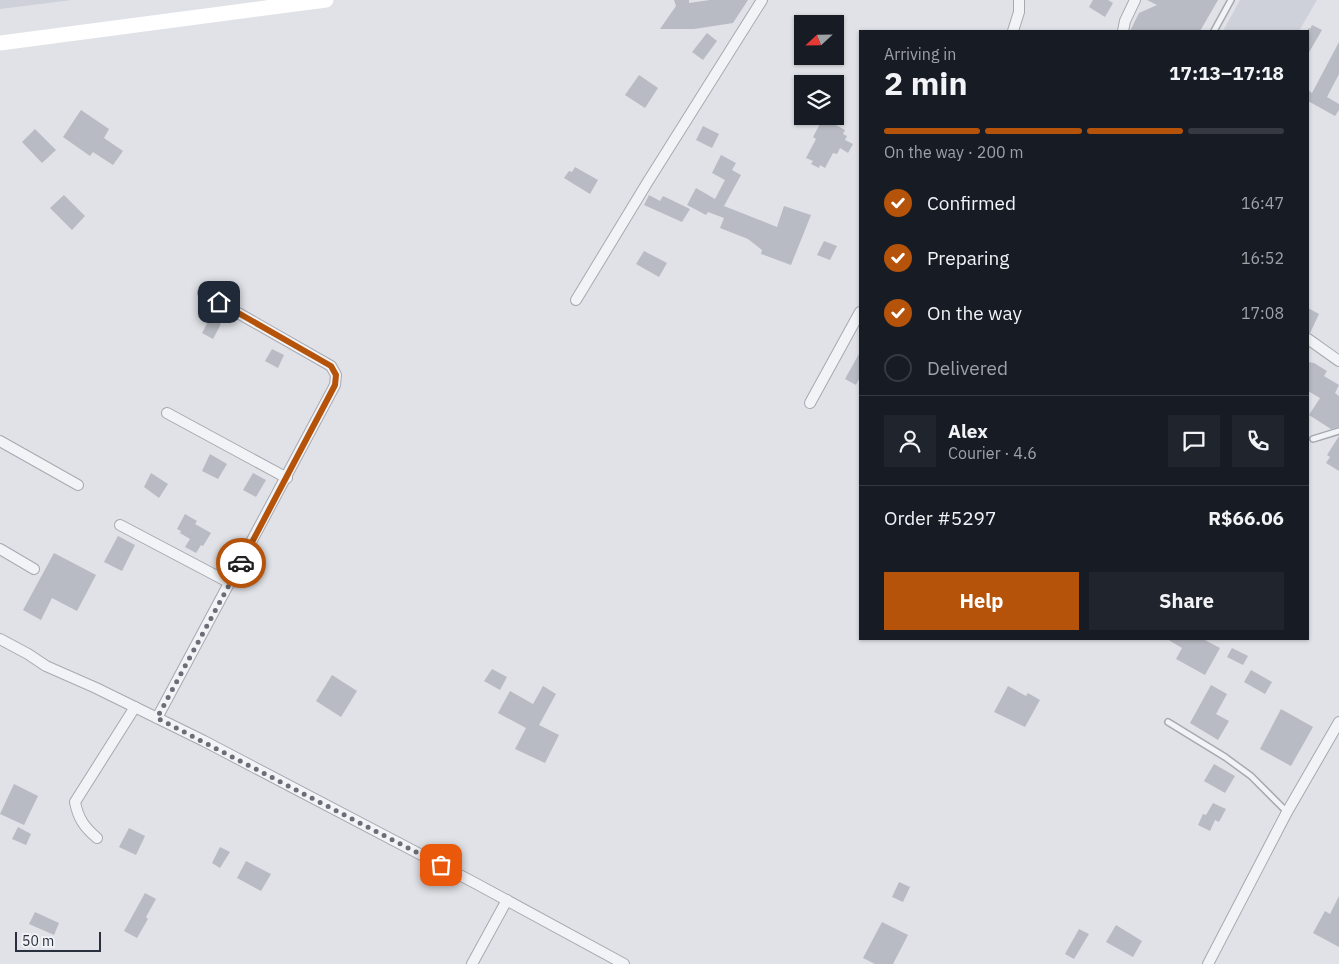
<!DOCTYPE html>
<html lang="en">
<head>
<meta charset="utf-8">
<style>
	body { margin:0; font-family:"IBM Plex Sans",sans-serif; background:#20242c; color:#f1f3f6; height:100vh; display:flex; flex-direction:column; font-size:19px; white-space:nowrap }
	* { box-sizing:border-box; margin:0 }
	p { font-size:16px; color:#9ea1a6 }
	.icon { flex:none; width:28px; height:28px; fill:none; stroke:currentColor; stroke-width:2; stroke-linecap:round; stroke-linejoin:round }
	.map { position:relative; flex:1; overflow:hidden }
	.panel { position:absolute; left:859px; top:30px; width:450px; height:610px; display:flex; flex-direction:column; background:#171b24; border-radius:0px; box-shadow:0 1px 4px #0004 }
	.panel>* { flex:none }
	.needle { width:32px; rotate:248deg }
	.tools { position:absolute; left:794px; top:15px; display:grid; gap:10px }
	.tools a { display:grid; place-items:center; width:50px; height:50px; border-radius:0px; background:#171b24; box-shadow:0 1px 4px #0004; font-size:25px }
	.scale { position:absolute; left:15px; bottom:12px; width:86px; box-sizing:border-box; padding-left:5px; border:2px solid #2a303d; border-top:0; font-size:14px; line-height:18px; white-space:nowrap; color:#2a303d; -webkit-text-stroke:4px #eff1f5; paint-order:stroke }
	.pin { position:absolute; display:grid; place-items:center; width:42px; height:42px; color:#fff; margin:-21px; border-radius:10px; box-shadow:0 2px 8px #0006 }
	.courier { position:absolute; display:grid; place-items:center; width:50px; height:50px; margin:-25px; border:4px solid #b45309; border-radius:50%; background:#fff; color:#222; box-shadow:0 1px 6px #0007 }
	.overview em { font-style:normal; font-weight:800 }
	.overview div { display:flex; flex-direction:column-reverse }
	.overview { display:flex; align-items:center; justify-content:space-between; height:85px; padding:0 25px }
	h1 { font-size:32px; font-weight:800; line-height:38px }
	.bar { display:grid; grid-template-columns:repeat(4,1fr); gap:8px 5px; align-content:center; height:60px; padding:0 25px }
	.bar i { height:6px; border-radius:4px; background:#363941 }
	.bar .active { background:#b45309 }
	.bar p { grid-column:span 4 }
	.line { display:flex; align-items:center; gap:12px; padding:0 25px; border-top:1px solid #363941 }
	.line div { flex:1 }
	.round { display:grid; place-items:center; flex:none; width:52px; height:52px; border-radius:0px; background:#20242c }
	ol { padding:0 25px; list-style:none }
	li { display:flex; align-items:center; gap:15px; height:55px }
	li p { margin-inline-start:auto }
	li .icon { padding:5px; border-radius:50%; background:#b45309; color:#fff; stroke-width:4 }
	li:last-child { color:#9ea1a6 }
	li i { width:28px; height:28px; border:2px solid #363941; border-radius:50% }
	.action { display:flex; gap:10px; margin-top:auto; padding:10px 25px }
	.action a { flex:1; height:58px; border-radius:0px; background:#b45309; color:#fff; font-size:20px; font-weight:800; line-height:58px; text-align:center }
	.action a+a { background:#20242c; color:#f1f3f6 }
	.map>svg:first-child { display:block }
	.built { fill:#ced1d9 }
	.building { fill:#b8bbc3 }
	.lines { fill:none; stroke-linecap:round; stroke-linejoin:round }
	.service-casing { stroke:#a6a9b1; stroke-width:8 }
	.minor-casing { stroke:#a6a9b1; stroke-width:12 }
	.service { stroke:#f2f3f6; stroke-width:5 }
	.minor { stroke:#f2f3f6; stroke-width:10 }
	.secondary { stroke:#fff; stroke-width:15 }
	.done { stroke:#6a6e78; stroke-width:5; stroke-dasharray:0 9 }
	.route { stroke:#b45309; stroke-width:6 }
</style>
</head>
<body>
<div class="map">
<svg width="1339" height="964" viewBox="0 0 1339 964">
	<rect width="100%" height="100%" fill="#e0e2e7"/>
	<!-- built -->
	<g class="built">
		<path d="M0,0H72L0,9Z"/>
		<path d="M1240,0H1317L1299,31H1223Z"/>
	</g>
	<!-- building -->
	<g class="building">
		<path d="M674,0H689V3L710,0H748L733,23L694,29H660L676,6Z"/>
		<path d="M1093,0H1108L1113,3L1105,17L1089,7Z"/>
		<path d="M1147,0H1218L1200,31H1130L1139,13L1157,5Z"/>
		<path d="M1312,25L1322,30L1308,54V28L1310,29Z"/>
		<path d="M707,33L717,41L703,60L692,52Z"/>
		<path d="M1339,42V74L1327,97L1339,104V110L1335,116L1308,101V90L1312,93Z"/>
		<path d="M639,75L658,88L645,108L625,95Z"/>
		<path d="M81,110L109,129L104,138L123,151L113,165L93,152L90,156L63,137Z"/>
		<path d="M823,118L845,130L843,134L847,136L845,140L853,144L848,153L840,148L837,154L833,153L825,168L820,165L819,168L811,164L813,161L806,158L816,139L813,137Z"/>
		<path d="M703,126L719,134L712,148L696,140Z"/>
		<path d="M35,129L56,150L42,163L22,142Z"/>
		<path d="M721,155L736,163L732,170L741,175L724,206L777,227L784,206L811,215L791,265L761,254L762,250L748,239L720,228L724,218L708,212L706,215L687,205L696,188L715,199L725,180L712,173Z"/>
		<path d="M575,167L598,180L590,194L564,178L569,171L572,172Z"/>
		<path d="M64,195L85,216L72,230L50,208Z"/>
		<path d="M649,195L660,201L663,196L690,209L682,222L644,205Z"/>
		<path d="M824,241L837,246L830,260L817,255Z"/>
		<path d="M644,251L667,263L659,277L636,264Z"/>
		<path d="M1308,308L1319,314L1310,333L1308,332Z"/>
		<path d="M210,318L221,324L213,339L202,333Z"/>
		<path d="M272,349L284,355L278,368L265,361Z"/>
		<path d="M860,352V377L856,385L845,379Z"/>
		<path d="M1308,362L1314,363L1327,371L1324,376L1339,385L1335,393L1339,396V427L1331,429L1309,415L1320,398L1308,391Z"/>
		<path d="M1339,436V471L1326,463L1330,457L1327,455Z"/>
		<path d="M210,454L227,464L218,479L202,471Z"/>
		<path d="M151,473L168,484L159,498L144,487Z"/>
		<path d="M253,473L266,480L256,497L243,490Z"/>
		<path d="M185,514L197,521L195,524L211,533L203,546L201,545L196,553L185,547L190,539L180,533L181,531L177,529Z"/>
		<path d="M118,536L135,545L122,571L104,562Z"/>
		<path d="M54,553L96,575L77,611L52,598L41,620L23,610Z"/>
		<path d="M1167,639H1203L1220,648L1205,675L1176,659L1182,648Z"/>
		<path d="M1232,648L1248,656L1243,665L1227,657Z"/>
		<path d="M492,669L507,677L500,690L484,681Z"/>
		<path d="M1251,670L1272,682L1265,694L1244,682Z"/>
		<path d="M332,675L357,691L341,717L316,701Z"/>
		<path d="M1211,685L1227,694L1216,714L1229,721L1218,740L1190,723Z"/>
		<path d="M543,686L556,694L539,725L559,735L545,763L515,749L526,728L498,713L510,691L533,704Z"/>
		<path d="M1008,686L1026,696L1028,693L1040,700L1025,727L994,712Z"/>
		<path d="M1281,709L1313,727L1291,766L1260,749Z"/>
		<path d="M1214,764L1235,776L1225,793L1204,781Z"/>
		<path d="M14,784L38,796L24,825L0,814Z"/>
		<path d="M1213,803L1226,809L1219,822L1215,820L1210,831L1198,825L1203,814L1206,815Z"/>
		<path d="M18,827L31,834L26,845L12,839Z"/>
		<path d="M129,828L145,836L136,855L119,847Z"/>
		<path d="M220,847L230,852L220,868L212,863Z"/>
		<path d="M246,861L271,874L261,891L237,878Z"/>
		<path d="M899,882L910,887L903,902L892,897Z"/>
		<path d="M145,893L156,899L146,917L148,919L137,938L124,931Z"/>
		<path d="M1339,896V947L1313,933L1325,911L1330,914Z"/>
		<path d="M35,912L59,923L54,935L29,924Z"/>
		<path d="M882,922L908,935L893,964H875L863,958Z"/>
		<path d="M1116,925L1142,941L1133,957L1106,942Z"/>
		<path d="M1079,929L1089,934L1074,959L1065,954Z"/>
	</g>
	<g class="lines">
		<defs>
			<g id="service">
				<path d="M1214,31L1231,0"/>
				<path d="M1313,439L1339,431"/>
				<path d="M1168,722L1225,757L1251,776L1287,812"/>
			</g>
			<g id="minor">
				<path d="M1013,31L1019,12V0"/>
				<path d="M1123,31L1125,21L1135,0"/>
				<path d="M576,300L647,183L762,0"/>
				<path d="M1308,339L1339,361"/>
				<path d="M810,403L860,312"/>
				<path d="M167,413L287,478"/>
				<path d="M0,441L78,485"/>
				<path d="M120,525L230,583"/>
				<path d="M0,549L34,569"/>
				<path d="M0,639L28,654L46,666L96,688L204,741L475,883L624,964"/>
				<path d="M157,718L335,385L336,375L331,366L203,293"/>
				<path d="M97,838C84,827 78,818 75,802L135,707"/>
				<path d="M472,964L507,900"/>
				<path d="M1208,964L1287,812L1339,722"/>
			</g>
		</defs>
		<!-- service casing -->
		<use href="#service" class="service-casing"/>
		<!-- minor casing -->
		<use href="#minor" class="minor-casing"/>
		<!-- service -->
		<use href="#service" class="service"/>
		<!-- minor -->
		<use href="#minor" class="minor"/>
		<!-- secondary -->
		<path class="secondary" d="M0,43L326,0"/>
	</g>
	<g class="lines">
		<!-- done -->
		<path class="done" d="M241,563L157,718L441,865"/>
		<!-- route -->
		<path class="route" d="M219,302L331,366L336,375L335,385L241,563"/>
	</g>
</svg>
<div class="tools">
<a><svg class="needle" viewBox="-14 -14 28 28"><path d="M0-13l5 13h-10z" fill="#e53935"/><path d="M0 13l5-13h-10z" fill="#9ea1a6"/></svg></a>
<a><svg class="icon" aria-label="layers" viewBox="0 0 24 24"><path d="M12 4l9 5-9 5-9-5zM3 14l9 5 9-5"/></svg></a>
</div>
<div class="scale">50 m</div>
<div class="pin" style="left:441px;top:865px;background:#ea580c"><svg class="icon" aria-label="bag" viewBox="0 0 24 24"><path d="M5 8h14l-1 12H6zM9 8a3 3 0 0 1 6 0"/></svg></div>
<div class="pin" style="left:219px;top:302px;background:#1f2937"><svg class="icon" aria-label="home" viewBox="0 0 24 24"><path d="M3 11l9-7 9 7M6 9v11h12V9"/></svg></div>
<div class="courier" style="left:241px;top:563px"><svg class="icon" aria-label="car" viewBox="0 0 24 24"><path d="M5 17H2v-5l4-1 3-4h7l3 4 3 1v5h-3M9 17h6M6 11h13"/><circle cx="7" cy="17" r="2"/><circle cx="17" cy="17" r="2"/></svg></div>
<section class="panel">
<div class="overview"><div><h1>2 min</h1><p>Arriving in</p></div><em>17:13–17:18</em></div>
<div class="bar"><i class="active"></i><i class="active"></i><i class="active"></i><i></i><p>On the way · 200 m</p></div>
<ol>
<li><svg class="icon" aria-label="check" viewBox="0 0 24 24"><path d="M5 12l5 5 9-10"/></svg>Confirmed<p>16:47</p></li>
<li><svg class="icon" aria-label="check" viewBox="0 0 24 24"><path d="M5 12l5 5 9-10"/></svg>Preparing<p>16:52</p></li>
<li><svg class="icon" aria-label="check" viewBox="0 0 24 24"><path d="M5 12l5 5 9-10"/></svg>On the way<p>17:08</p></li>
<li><i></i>Delivered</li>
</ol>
<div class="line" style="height:90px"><a class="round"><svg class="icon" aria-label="person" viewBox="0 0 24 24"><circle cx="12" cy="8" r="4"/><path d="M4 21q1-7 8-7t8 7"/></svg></a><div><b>Alex</b><p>Courier · 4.6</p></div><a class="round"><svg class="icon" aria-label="chat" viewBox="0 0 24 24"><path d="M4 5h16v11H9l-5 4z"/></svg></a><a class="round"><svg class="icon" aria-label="phone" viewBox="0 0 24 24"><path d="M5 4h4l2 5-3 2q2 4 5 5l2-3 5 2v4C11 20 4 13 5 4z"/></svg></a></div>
<div class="line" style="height:65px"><div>Order #5297</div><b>R$66.06</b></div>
<div class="action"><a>Help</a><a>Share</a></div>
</section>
</div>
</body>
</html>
